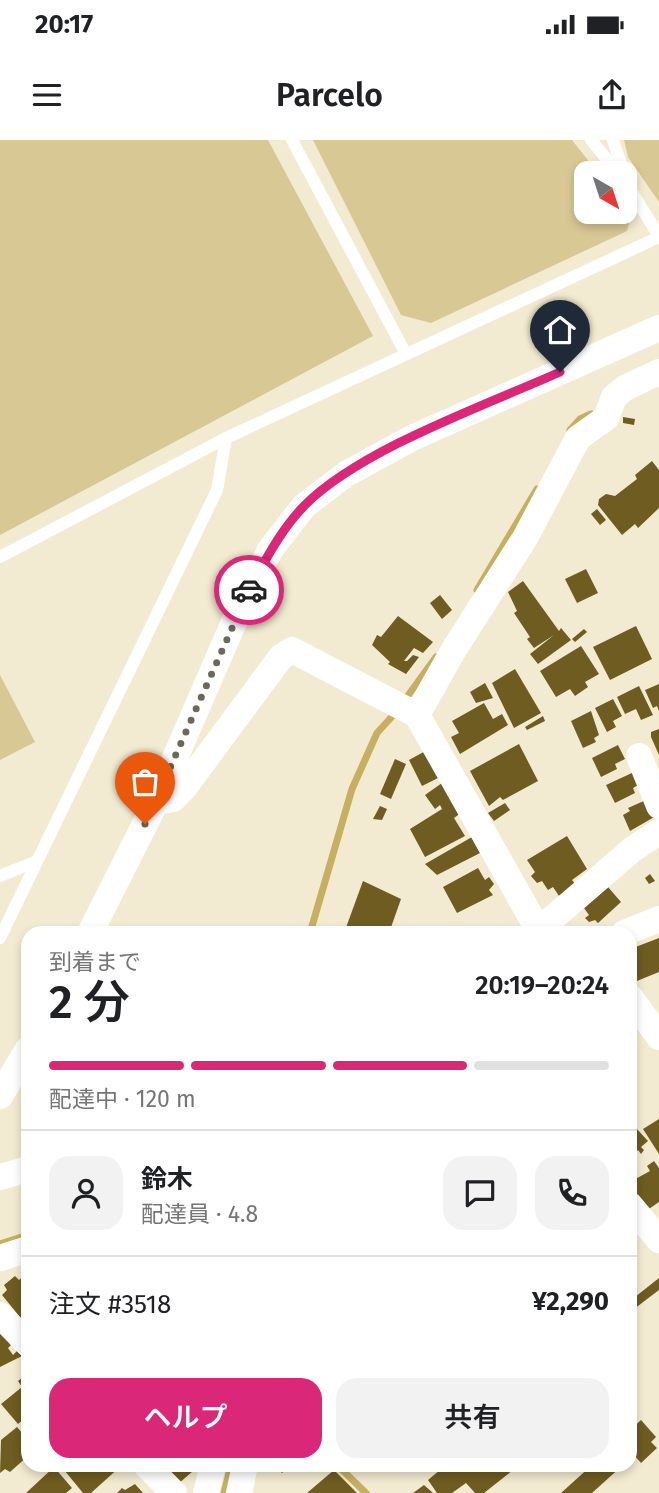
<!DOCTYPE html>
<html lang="ja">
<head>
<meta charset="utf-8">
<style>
	body { margin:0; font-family:"Fira Sans","Noto Sans JP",sans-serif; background:#f2f2f2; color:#202124; height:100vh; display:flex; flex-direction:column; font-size:26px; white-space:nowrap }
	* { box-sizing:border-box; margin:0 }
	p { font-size:23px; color:#757577 }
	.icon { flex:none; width:38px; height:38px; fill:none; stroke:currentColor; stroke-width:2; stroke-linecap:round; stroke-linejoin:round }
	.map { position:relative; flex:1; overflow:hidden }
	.panel { position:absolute; left:21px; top:786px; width:616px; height:546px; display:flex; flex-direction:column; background:#fff; border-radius:21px; box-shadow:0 4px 10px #0003 }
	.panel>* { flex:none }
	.needle { width:46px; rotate:141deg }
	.tools { position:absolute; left:574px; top:21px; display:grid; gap:14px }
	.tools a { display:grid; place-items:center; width:63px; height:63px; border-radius:14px; background:#fff; box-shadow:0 4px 10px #0003; font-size:35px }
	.pin { position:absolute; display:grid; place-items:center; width:60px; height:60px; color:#fff; margin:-72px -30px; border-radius:50% 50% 50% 0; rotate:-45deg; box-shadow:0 0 7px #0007 }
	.pin .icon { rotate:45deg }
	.courier { position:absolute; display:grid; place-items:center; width:70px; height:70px; margin:-35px; border:5px solid #db2777; border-radius:50%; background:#fff; color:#222; box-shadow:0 2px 9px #0007 }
	.overview em { font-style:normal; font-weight:600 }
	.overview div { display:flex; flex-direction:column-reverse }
	.overview { display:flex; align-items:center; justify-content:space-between; height:119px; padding:0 28px }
	h1 { font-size:46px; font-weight:600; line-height:52px }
	.bar { display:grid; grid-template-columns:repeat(4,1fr); gap:10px 7px; align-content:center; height:84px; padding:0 28px }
	.bar i { height:9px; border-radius:5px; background:#e0e0e0 }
	.bar .selected { background:#db2777 }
	.bar p { grid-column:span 4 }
	.line { display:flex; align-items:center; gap:18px; padding:0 28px; border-top:2px solid #e0e0e0 }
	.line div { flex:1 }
	.round { display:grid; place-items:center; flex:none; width:74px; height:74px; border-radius:21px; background:#f2f2f2 }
	.cta { display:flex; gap:14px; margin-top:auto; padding:14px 28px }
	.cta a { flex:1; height:80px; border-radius:21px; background:#db2777; color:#fff; font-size:28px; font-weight:600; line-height:80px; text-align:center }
	.cta a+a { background:#f2f2f2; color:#202124 }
	.status { display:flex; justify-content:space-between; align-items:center; height:49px; padding:0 35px; background:#fff; direction:ltr }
	.status svg { height:19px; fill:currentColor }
	header { display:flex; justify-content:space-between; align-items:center; height:91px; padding:0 28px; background:#fff; font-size:32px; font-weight:600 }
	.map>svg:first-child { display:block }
	.green { fill:#d8c894 }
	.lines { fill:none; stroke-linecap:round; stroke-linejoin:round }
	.stream { stroke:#c7af61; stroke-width:7 }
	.building { fill:#6e5c20 }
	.service { stroke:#fff; stroke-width:12 }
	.minor { stroke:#fff; stroke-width:26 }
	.done { stroke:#6d6859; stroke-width:7; stroke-dasharray:0 12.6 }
	.route { stroke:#db2777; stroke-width:9 }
</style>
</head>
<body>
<div class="status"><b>20:17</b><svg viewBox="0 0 49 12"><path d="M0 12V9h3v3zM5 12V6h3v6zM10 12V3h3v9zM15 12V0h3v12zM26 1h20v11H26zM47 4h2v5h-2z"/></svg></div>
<header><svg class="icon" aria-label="menu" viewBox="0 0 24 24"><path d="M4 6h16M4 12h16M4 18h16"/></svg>Parcelo<svg class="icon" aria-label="share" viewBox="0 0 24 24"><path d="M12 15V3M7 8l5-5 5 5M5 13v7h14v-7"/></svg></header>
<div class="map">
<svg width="659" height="1353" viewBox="0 0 659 1353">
	<rect width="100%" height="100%" fill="#f3ebd1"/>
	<!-- green -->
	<g class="green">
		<path d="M0,0H268L373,196L0,395Z"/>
		<path d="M313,0H572L598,33H586V72H625V68L631,76L627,91L431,183L401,175Z"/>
		<path d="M624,0H659V62L628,17Z"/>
		<path d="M0,535L35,602L0,620Z"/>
	</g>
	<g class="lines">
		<!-- stream -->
		<g class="stream">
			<path d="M570,290L580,279L591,274"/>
			<path d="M477,450L537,349"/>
			<path d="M404,561L436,517"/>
			<path d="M310,793L352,649L377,593L397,571"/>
			<path d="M0,1104L28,1095"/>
			<path d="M337,1325L366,1353"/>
			<path d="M224,1353L231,1325"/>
		</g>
	</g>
	<!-- building -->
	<g class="building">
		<path d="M623,277L635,279L634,285L623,283Z"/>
		<path d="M652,321L659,330V368L638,388L635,384L622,395L598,365L599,359L606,354L615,356L637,339L635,335Z"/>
		<path d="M597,369L606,380L600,385L591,374Z"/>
		<path d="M586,429L598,453L577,463L565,439Z"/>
		<path d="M523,441L559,491L561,488L571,500L538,524L530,514L554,495L534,508L527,499L530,497L514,473L517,471L508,452Z"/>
		<path d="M440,455L452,470L442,479L430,463Z"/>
		<path d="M398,476L433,502L423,513L414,508L404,521H407L413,515L419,517L406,534L388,524L390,522L372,505L377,495L381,497Z"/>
		<path d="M636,486L652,519L610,540L593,507Z"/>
		<path d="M584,489L587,492L575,502L572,499Z"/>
		<path d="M581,506L599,534L585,542L588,547L575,556L570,549L556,557L540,531Z"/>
		<path d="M515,529L541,573L514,588L492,543Z"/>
		<path d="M485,543L493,558L476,563L470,552Z"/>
		<path d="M659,544V571L657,566L653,568L645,550Z"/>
		<path d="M639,546L653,575L641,580L636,569L625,574L617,557Z"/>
		<path d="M613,559L622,576L613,581L616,587L607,592L595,568Z"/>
		<path d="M484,563L493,579L502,574L508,585L460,614L451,597L459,593L452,581Z"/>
		<path d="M591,571L599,595L594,598L596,602L583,608L571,581Z"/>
		<path d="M543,576L545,581L527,590L525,587Z"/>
		<path d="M659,589V615L651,597V592Z"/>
		<path d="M519,604L538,641L503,660L500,657L489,666L470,631Z"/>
		<path d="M618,605L625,619L615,624L617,629L601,637L592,618Z"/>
		<path d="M429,609L442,636L422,646L409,620Z"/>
		<path d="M395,619L406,624L391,659L380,654Z"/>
		<path d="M634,632L640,644L633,648L635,653L615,663L606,645Z"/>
		<path d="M442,643L465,670L454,678L465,696L425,717L410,689L442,669L440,665L435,669L425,655Z"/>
		<path d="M646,660L656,676L630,691L623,675L630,671L628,668Z"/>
		<path d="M505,663L510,670L494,681L488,673Z"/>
		<path d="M380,666L387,669L382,680L373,679Z"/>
		<path d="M567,696L587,729L572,740L576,745L559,756L553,747L548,750L542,741L537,743L531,736L535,732L527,720Z"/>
		<path d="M472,697L480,713L437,735L425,724Z"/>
		<path d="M478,728L485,740L489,737L494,744L489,750L493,755L457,773L443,747Z"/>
		<path d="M650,734L655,741L649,744L645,738Z"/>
		<path d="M363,741L401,759L389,793H344Z"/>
		<path d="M608,747L621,762L598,783L595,780L589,782L585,778L589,775L584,768Z"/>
		<path d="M659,798V832L632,843L630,817L636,815L633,808Z"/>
		<path d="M659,979V1014L643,989Z"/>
		<path d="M636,988L648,1001L641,1007L644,1010L641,1014L638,1010L630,1018V993Z"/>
		<path d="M654,1021L659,1028V1062L646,1071L630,1049V1042L650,1031L647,1026Z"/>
		<path d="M28,1132V1178L24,1182L2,1155L7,1150L4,1145L15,1136L19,1140Z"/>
		<path d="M659,1138V1150L630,1172V1161Z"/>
		<path d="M0,1190L11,1205L8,1208L13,1215L17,1211L22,1216L0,1227Z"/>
		<path d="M28,1233V1276L18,1284L1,1264L22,1247L18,1241Z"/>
		<path d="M641,1280L656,1297L651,1302L657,1308L641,1323L634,1315L630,1318V1290Z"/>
		<path d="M17,1287L28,1300V1316L10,1332L5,1329L0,1333L1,1300Z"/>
		<path d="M60,1325H119L121,1326L91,1353H83Z"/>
		<path d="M166,1325H200L178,1344L164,1327Z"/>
		<path d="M274,1325H291L282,1333Z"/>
		<path d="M446,1325H509L513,1330L484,1353H475L466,1343L452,1353H437L428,1340Z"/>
		<path d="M592,1325H623L592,1353H561Z"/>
		<path d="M54,1327L72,1348L66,1353H26Z"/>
		<path d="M334,1330L357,1353H307Z"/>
		<path d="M135,1344L143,1353H117L122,1348L125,1350Z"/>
		<path d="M424,1345L433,1353H413Z"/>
	</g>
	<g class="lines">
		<!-- service -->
		<g class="service">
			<path d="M292,0L406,214"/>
			<path d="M591,0L618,33"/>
			<path d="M613,0L624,33"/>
			<path d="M625,41L659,96"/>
			<path d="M0,417L226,298L659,97"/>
			<path d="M0,736L37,721"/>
			<path d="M0,798L217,350L226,298"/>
		</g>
		<!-- minor -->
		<g class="minor">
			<path d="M417,575L453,511L525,398L578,298L606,278L614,257L625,248L659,232"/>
			<path d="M639,616L659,666"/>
			<path d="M156,662L173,659L184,648L281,517L292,510L417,575L540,793"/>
			<path d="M539,790L633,709L659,692"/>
			<path d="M90,793L156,662L237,475L270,410L304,366L346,334L412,298L659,188"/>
			<path d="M624,793L659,779"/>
			<path d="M630,857L659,897"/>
			<path d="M0,956L28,909"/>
			<path d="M0,1037L28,1029"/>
			<path d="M630,1065L659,1100"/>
			<path d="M0,1118L28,1109"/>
			<path d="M0,1175L28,1204"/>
			<path d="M146,1325L174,1353"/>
			<path d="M206,1353L213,1325"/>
			<path d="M239,1353L245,1325"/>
		</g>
	</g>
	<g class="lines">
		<!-- done -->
		<path class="done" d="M145,684L249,450"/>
		<!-- route -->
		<path class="route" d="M249,450C265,421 281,389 305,365C361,309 486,265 560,232"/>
	</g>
</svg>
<div class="tools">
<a><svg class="needle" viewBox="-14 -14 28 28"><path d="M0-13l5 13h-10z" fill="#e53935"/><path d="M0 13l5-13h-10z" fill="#757577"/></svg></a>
</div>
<div class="pin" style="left:145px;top:684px;background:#ea580c"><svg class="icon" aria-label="bag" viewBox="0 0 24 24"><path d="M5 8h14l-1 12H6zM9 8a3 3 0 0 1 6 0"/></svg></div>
<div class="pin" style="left:560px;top:232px;background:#1f2937"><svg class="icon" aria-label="home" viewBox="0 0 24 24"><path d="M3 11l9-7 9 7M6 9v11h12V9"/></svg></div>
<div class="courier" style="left:249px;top:450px"><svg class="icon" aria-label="car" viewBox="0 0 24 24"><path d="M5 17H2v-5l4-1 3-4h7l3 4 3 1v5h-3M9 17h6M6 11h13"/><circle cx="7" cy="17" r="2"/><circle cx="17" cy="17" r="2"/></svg></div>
<section class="panel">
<div class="overview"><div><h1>2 分</h1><p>到着まで</p></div><em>20:19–20:24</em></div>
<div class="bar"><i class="selected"></i><i class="selected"></i><i class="selected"></i><i></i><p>配達中 · 120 m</p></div>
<div class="line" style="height:126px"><a class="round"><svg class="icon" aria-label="person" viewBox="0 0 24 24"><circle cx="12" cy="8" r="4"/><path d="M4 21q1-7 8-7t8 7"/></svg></a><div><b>鈴木</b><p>配達員 · 4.8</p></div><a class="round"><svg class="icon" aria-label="chat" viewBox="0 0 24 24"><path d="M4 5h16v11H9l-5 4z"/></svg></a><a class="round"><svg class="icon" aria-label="phone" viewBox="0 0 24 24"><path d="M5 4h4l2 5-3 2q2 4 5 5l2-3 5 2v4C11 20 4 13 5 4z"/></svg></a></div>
<div class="line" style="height:91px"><div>注文 #3518</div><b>¥2,290</b></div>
<div class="cta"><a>ヘルプ</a><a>共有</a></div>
</section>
</div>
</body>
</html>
